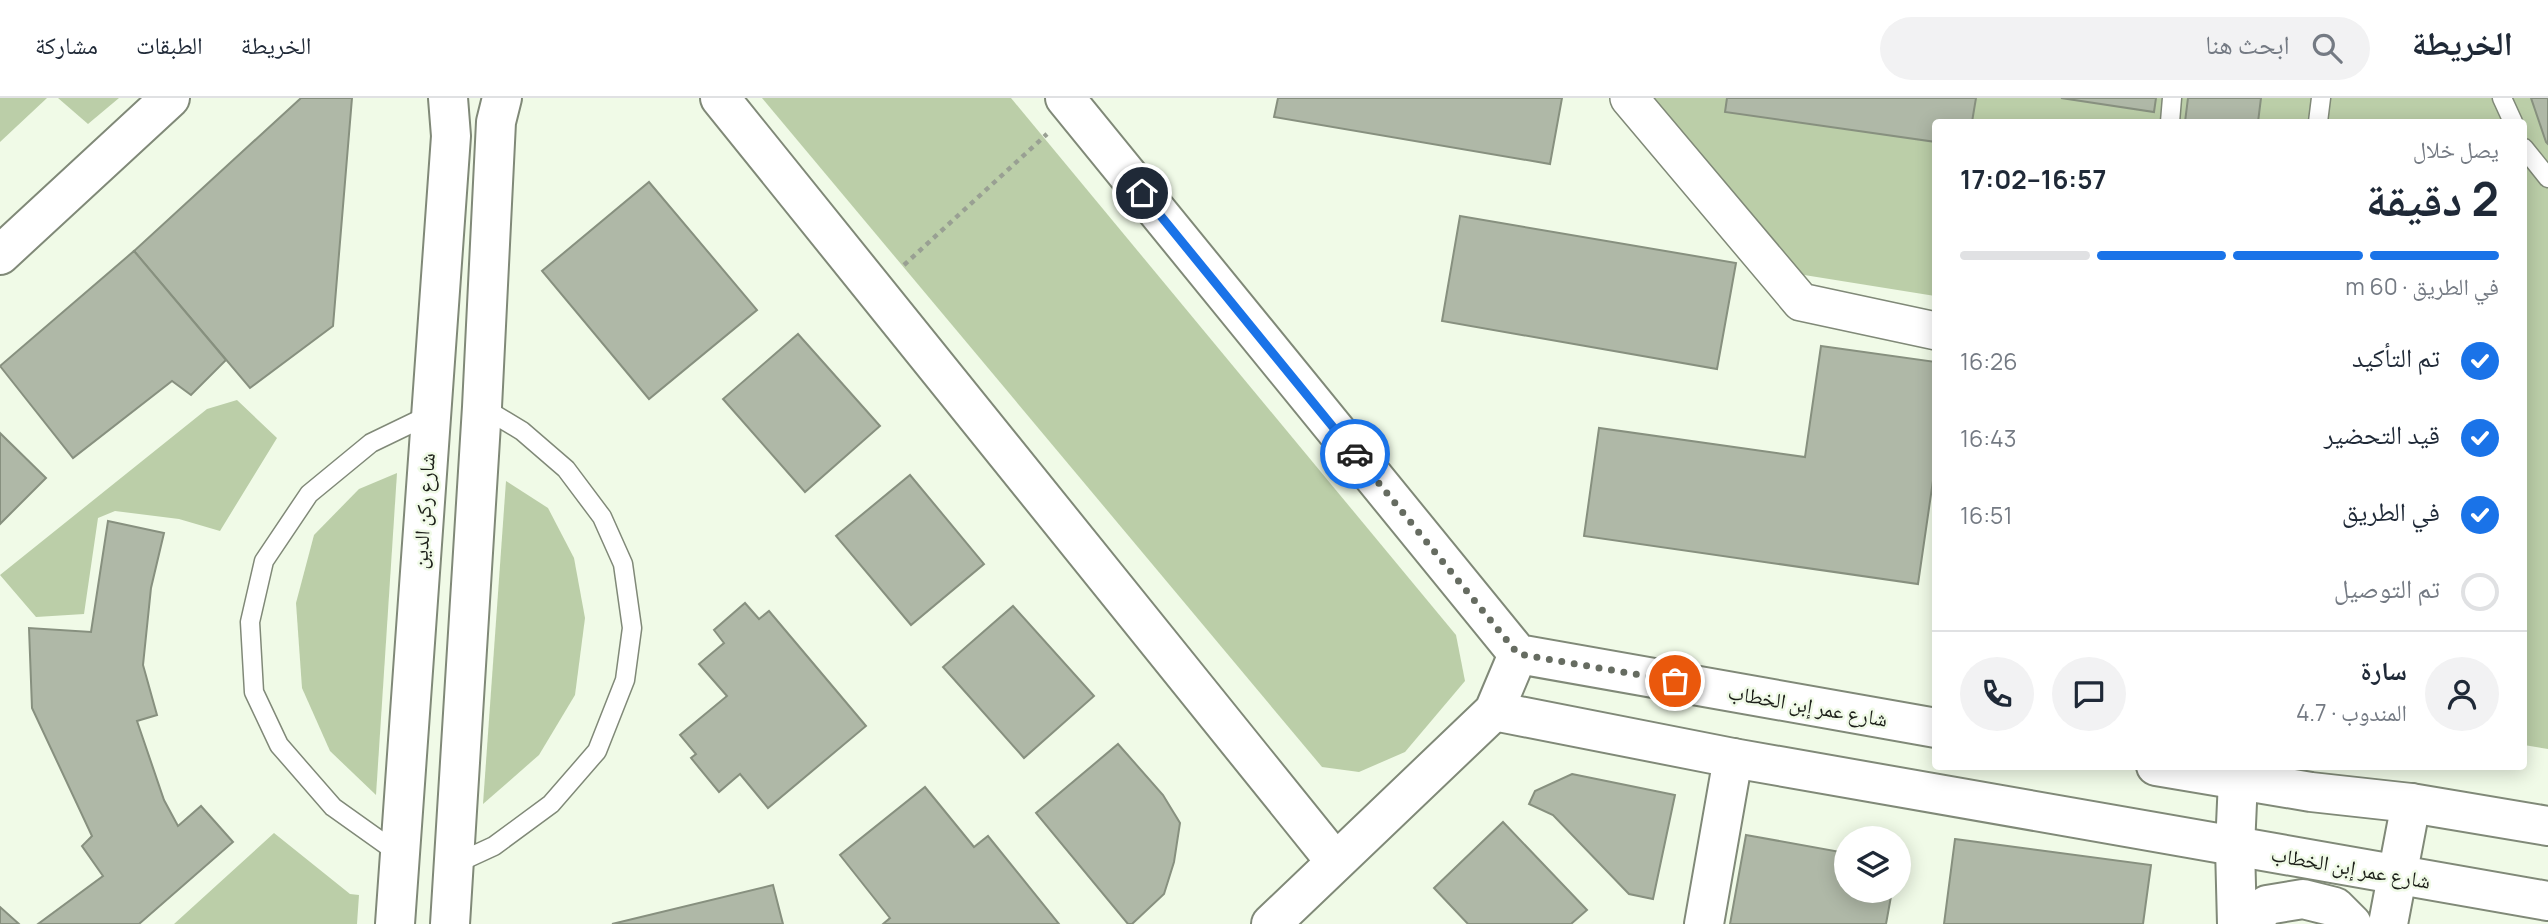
<!DOCTYPE html>
<html lang="ar">
<head>
<meta charset="utf-8">
<style>
	body { margin:0; font-family:Manrope,"Noto Naskh Arabic",sans-serif; background:#f2f2f3; color:#1f2937; direction:rtl; height:100vh; display:flex; flex-direction:column; font-size:26px; white-space:nowrap }
	* { box-sizing:border-box; margin:0 }
	p { font-size:23px; color:#747a83 }
	.icon { flex:none; width:38px; height:38px; fill:none; stroke:currentColor; stroke-width:2; stroke-linecap:round; stroke-linejoin:round }
	.map { position:relative; flex:1; overflow:hidden; direction:ltr }
	.details { position:absolute; left:1932px; top:21px; width:595px; height:651px; display:flex; flex-direction:column; background:#fff; border-radius:7px; box-shadow:0 4px 18px #0003; direction:rtl }
	.details>* { flex:none }
	.tools { position:absolute; left:1834px; top:728px; display:grid; gap:14px }
	.tools a { display:grid; place-items:center; width:77px; height:77px; border-radius:50%; background:#fff; box-shadow:0 4px 18px #0003; font-size:35px }
	.pin { position:absolute; display:grid; place-items:center; width:60px; height:60px; color:#fff; margin:-30px; border:4px solid #fff; border-radius:50%; box-shadow:0 2px 7px #0007 }
	.courier { position:absolute; display:grid; place-items:center; width:70px; height:70px; margin:-35px; border:5px solid #1a73e8; border-radius:50%; background:#fff; color:#222; box-shadow:0 2px 9px #0007 }
	.overview em { font-style:normal; font-weight:700 }
	.overview div { display:flex; flex-direction:column-reverse }
	.overview { display:flex; align-items:center; justify-content:space-between; height:119px; padding:0 28px }
	h1 { font-size:46px; font-weight:700; line-height:52px }
	.bar { display:grid; grid-template-columns:repeat(4,1fr); gap:10px 7px; align-content:center; height:84px; padding:0 28px }
	.bar i { height:9px; border-radius:5px; background:#e0e1e3 }
	.bar .current { background:#1a73e8 }
	.bar p { grid-column:span 4 }
	.line { display:flex; align-items:center; gap:18px; padding:0 28px; border-top:2px solid #e0e1e3 }
	.line div { flex:1 }
	.round { display:grid; place-items:center; flex:none; width:74px; height:74px; border-radius:37px; background:#f2f2f3 }
	ol { padding:0 28px; list-style:none }
	li { display:flex; align-items:center; gap:21px; height:77px }
	li p { margin-inline-start:auto }
	li .icon { padding:7px; border-radius:50%; background:#1a73e8; color:#fff; stroke-width:4 }
	li:last-child { color:#747a83 }
	li i { width:38px; height:38px; border:4px solid #e0e1e3; border-radius:50% }
	header { display:flex; align-items:center; gap:42px; box-sizing:border-box; height:98px; padding:0 35px; background:#fff; border-bottom:2px solid #e0e1e3 }
	header strong { font-size:33px }
	nav { display:flex; gap:38px; margin-inline-start:auto; font-size:24px }
	.search { width:490px; height:63px; background:#f2f2f3; display:flex; align-items:center; gap:18px; box-sizing:border-box; padding:0 24px; border-radius:38px; color:#747a83; font-size:26px }
	.map>svg:first-child { display:block }
	.green { fill:#bbcea8 }
	.building { fill:#afb8a7; stroke:#87907f; stroke-width:2 }
	.lines { fill:none; stroke-linecap:round; stroke-linejoin:round }
	.lane-casing { stroke:#808978; stroke-width:21 }
	.street-casing { stroke:#808978; stroke-width:40 }
	.secondary-casing { stroke:#808978; stroke-width:42 }
	.path { stroke:#99a093; stroke-width:4.5; stroke-dasharray:5 5; stroke-linecap:butt }
	.lane { stroke:#fff; stroke-width:18 }
	.street { stroke:#fff; stroke-width:37 }
	.secondary { stroke:#fff; stroke-width:38 }
	.done { stroke:#666c61; stroke-width:7; stroke-dasharray:0 12.6 }
	.route { stroke:#1a73e8; stroke-width:9 }
	.labels { text-anchor:middle; dominant-baseline:central; stroke-width:5; stroke-linejoin:round; paint-order:stroke }
	.street-label { font-size:21px; fill:#1c1f19; stroke:#f0fae7 }
</style>
</head>
<body>
<header>
<strong>الخريطة</strong>
<div class="search"><svg class="icon" aria-label="search" viewBox="0 0 24 24"><circle cx="10" cy="10" r="6"/><path d="M15 15l6 6"/></svg>ابحث هنا</div>
<nav><a>الخريطة</a><a>الطبقات</a><a>مشاركة</a></nav>
</header>
<div class="map">
<svg width="2548" height="826" viewBox="0 0 2548 826">
	<rect width="100%" height="100%" fill="#f0fae7"/>
	<!-- green -->
	<g class="green">
		<path d="M0,0H47L0,44Z"/>
		<path d="M58,0H119L88,26Z"/>
		<path d="M762,0H1011L1456,537L1465,583L1405,654L1359,674L1322,669Z"/>
		<path d="M1649,0H2548V651L2524,647V24H1936L1935,198L1798,176Z"/>
		<path d="M237,302L277,340L220,433L179,421L115,413L98,420L84,516L36,519L0,477L207,311Z"/>
		<path d="M397,375L376,697L330,653L302,590L296,505L314,437L359,391Z"/>
		<path d="M506,383L548,410L574,460L585,520L575,597L539,657L483,706Z"/>
		<path d="M274,735L350,796L359,797L357,826H174Z"/>
	</g>
	<!-- building -->
	<g class="building">
		<path d="M301,0H352L333,228L250,290L134,153Z"/>
		<path d="M1278,0H1562L1550,66L1274,19Z"/>
		<path d="M1727,0H1976L1972,24H1936V44L1725,14Z"/>
		<path d="M2061,0H2156L2154,14Z"/>
		<path d="M2188,0H2261L2258,24H2185Z"/>
		<path d="M2531,0H2548V46L2546,44Z"/>
		<path d="M649,84L757,212L649,301L542,173Z"/>
		<path d="M1460,118L1736,165L1717,271L1442,223Z"/>
		<path d="M134,153L226,262L191,297L172,283L73,360L0,268Z"/>
		<path d="M798,236L880,328L805,394L723,301Z"/>
		<path d="M1821,248L1936,264V362L1918,486L1584,438L1599,330L1805,359Z"/>
		<path d="M0,335L46,380L0,426Z"/>
		<path d="M910,377L984,466L911,527L836,438Z"/>
		<path d="M108,423L164,435L151,490L143,567L157,617L137,623L164,702L178,728L201,708L233,744L139,826H38L103,778L82,748L92,738L32,610L29,530L91,534Z"/>
		<path d="M745,505L759,521L769,513L866,628L768,710L740,676L719,694L691,660L696,656L680,637L727,598L699,566L724,545L714,532Z"/>
		<path d="M1013,508L1094,598L1024,660L943,569Z"/>
		<path d="M1118,646L1163,697L1180,725L1174,764L1164,796L1132,826H1128L1036,715Z"/>
		<path d="M1572,676L1675,697L1653,801L1629,796L1553,717L1529,706L1535,693Z"/>
		<path d="M925,689L974,749L988,738L1059,826H883L890,820L840,757Z"/>
		<path d="M1503,724L1587,812L1571,826H1468L1434,790Z"/>
		<path d="M1746,737L1846,755V793H1892L1886,826H1730Z"/>
		<path d="M1955,741L2151,767L2143,826H1944Z"/>
		<path d="M773,787L783,826H612Z"/>
		<path d="M0,809L19,826H0Z"/>
	</g>
	<g class="lines">
		<defs>
			<g id="lane">
				<path d="M2502,0L2513,24"/>
				<path d="M2170,24L2172,0"/>
				<path d="M2318,24L2321,0"/>
				<path d="M2524,50L2548,80"/>
				<path d="M399,756L333,709L279,647L254,594L250,524L264,463L309,396L371,345L429,317"/>
				<path d="M455,766L494,748L551,706L597,653L625,582L632,530L623,466L602,419L566,371L522,333L482,309"/>
			</g>
			<path id="street" d="M1629,0L1801,204L1936,233"/>
			<g id="secondary">
				<path d="M720,0L1335,763"/>
				<path d="M1065,0L1518,556L1936,630"/>
				<path d="M0,157L170,0"/>
				<path d="M1494,613L1733,660L2548,803"/>
				<path d="M2156,668L2311,694L2411,705L2548,728"/>
				<path d="M395,826L451,38L448,0"/>
				<path d="M450,826L482,309L496,24L502,0"/>
				<path d="M1271,826L1494,613L1518,556"/>
				<path d="M1704,826L1733,660"/>
				<path d="M2237,826L2235,749L2238,682"/>
				<path d="M2249,826L2267,807L2303,801L2335,809L2352,826"/>
				<path d="M2388,826L2411,705"/>
			</g>
		</defs>
		<!-- lane casing -->
		<use href="#lane" class="lane-casing"/>
		<!-- street casing -->
		<use href="#street" class="street-casing"/>
		<!-- secondary casing -->
		<use href="#secondary" class="secondary-casing"/>
		<!-- path -->
		<path class="path" d="M904,167L1047,36"/>
		<!-- lane -->
		<use href="#lane" class="lane"/>
		<!-- street -->
		<use href="#street" class="street"/>
		<!-- secondary -->
		<use href="#secondary" class="secondary"/>
	</g>
	<g class="lines">
		<!-- done -->
		<path class="done" d="M1355,356L1518,556L1675,583"/>
		<!-- route -->
		<path class="route" d="M1142,95L1355,356"/>
	</g>
	<g class="labels">
		<!-- street labels -->
		<g class="street-label">
			<text transform="translate(423 413) rotate(-86)">شارع ركن الدين</text>
			<text transform="translate(1808 607) rotate(10)">شارع عمر إبن الخطاب</text>
			<text transform="translate(2351 769) rotate(10)">شارع عمر إبن الخطاب</text>
		</g>
	</g>
</svg>
<div class="tools">
<a><svg class="icon" aria-label="layers" viewBox="0 0 24 24"><path d="M12 4l9 5-9 5-9-5zM3 14l9 5 9-5"/></svg></a>
</div>
<div class="pin" style="left:1675px;top:583px;background:#ea580c"><svg class="icon" aria-label="bag" viewBox="0 0 24 24"><path d="M5 8h14l-1 12H6zM9 8a3 3 0 0 1 6 0"/></svg></div>
<div class="pin" style="left:1142px;top:95px;background:#1f2937"><svg class="icon" aria-label="home" viewBox="0 0 24 24"><path d="M3 11l9-7 9 7M6 9v11h12V9"/></svg></div>
<div class="courier" style="left:1355px;top:356px"><svg class="icon" aria-label="car" viewBox="0 0 24 24"><path d="M5 17H2v-5l4-1 3-4h7l3 4 3 1v5h-3M9 17h6M6 11h13"/><circle cx="7" cy="17" r="2"/><circle cx="17" cy="17" r="2"/></svg></div>
<section class="details">
<div class="overview"><div><h1>2 دقيقة</h1><p>يصل خلال</p></div><em>16:57–17:02</em></div>
<div class="bar"><i class="current"></i><i class="current"></i><i class="current"></i><i></i><p>في الطريق · 60 m</p></div>
<ol>
<li><svg class="icon" aria-label="check" viewBox="0 0 24 24"><path d="M5 12l5 5 9-10"/></svg>تم التأكيد<p>16:26</p></li>
<li><svg class="icon" aria-label="check" viewBox="0 0 24 24"><path d="M5 12l5 5 9-10"/></svg>قيد التحضير<p>16:43</p></li>
<li><svg class="icon" aria-label="check" viewBox="0 0 24 24"><path d="M5 12l5 5 9-10"/></svg>في الطريق<p>16:51</p></li>
<li><i></i>تم التوصيل</li>
</ol>
<div class="line" style="height:126px"><a class="round"><svg class="icon" aria-label="person" viewBox="0 0 24 24"><circle cx="12" cy="8" r="4"/><path d="M4 21q1-7 8-7t8 7"/></svg></a><div><b>سارة</b><p>المندوب · 4.7</p></div><a class="round"><svg class="icon" aria-label="chat" viewBox="0 0 24 24"><path d="M4 5h16v11H9l-5 4z"/></svg></a><a class="round"><svg class="icon" aria-label="phone" viewBox="0 0 24 24"><path d="M5 4h4l2 5-3 2q2 4 5 5l2-3 5 2v4C11 20 4 13 5 4z"/></svg></a></div>
</section>
</div>
</body>
</html>
